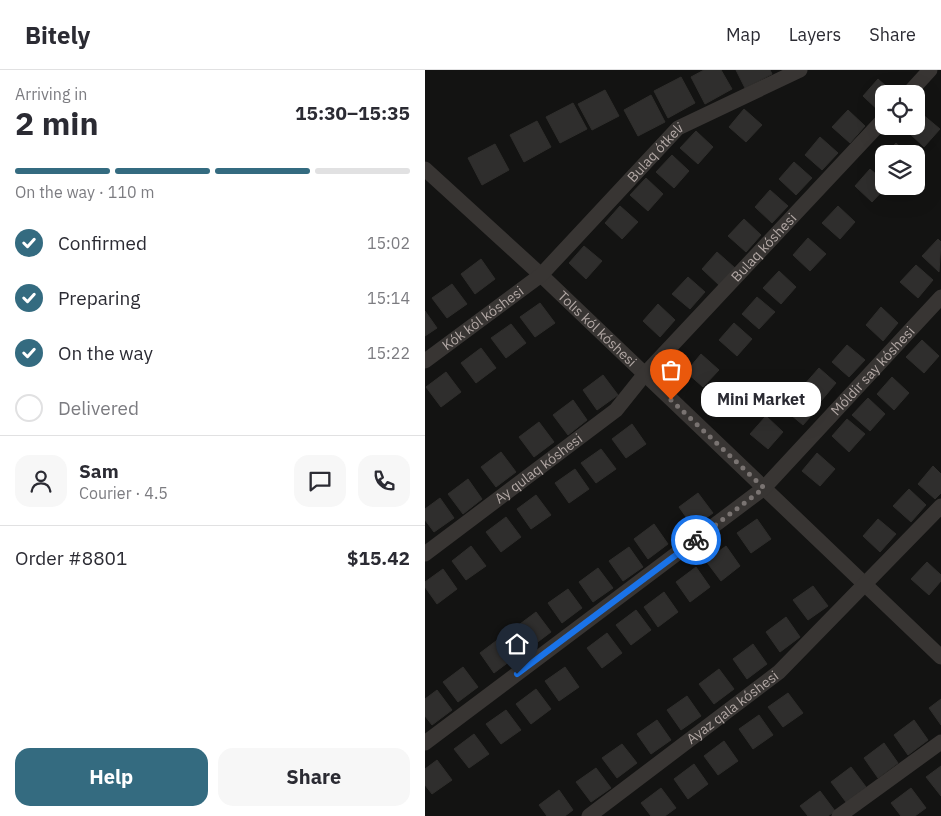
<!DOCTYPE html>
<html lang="en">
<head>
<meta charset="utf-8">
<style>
	body { margin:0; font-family:"IBM Plex Sans",sans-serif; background:#f7f7f7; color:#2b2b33; height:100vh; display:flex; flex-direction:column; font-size:19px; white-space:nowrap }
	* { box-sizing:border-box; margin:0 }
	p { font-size:16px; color:#7c7c81 }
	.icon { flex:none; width:28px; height:28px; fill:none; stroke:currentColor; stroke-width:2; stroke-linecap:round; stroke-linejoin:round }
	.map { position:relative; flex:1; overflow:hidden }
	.details { display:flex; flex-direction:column; background:#fff; width:425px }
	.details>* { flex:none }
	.buttons { position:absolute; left:450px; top:15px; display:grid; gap:10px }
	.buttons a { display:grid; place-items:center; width:50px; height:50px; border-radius:10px; background:#fff; box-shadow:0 5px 20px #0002; font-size:25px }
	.pin { position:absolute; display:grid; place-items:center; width:42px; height:42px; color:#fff; margin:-51px -21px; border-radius:50% 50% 50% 0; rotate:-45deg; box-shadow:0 0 5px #0007 }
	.pin .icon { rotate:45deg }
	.courier { position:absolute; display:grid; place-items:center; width:50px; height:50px; margin:-25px; border:4px solid #1a73e8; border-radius:50%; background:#fff; color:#222; box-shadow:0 1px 6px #0007 }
	.bubble { position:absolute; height:35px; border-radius:15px; background:#fff; box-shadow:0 5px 20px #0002; font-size:16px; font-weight:800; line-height:35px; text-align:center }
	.summary em { font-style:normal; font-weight:800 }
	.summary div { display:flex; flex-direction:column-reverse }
	.summary { display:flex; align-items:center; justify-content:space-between; height:85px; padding:0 15px }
	h1 { font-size:32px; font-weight:800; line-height:38px }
	.bar { display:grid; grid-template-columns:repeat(4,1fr); gap:8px 5px; align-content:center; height:60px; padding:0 15px }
	.bar i { height:6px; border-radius:4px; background:#e1e1e2 }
	.bar .selected { background:#346b80 }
	.bar p { grid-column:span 4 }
	.line { display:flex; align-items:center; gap:12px; padding:0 15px; border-top:1px solid #e1e1e2 }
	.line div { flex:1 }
	.round { display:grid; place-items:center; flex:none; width:52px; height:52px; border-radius:15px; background:#f7f7f7 }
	ol { padding:0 15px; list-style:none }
	li { display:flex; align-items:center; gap:15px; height:55px }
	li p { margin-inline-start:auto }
	li .icon { padding:5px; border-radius:50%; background:#346b80; color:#fff; stroke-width:4 }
	li:last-child { color:#7c7c81 }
	li i { width:28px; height:28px; border:2px solid #e1e1e2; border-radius:50% }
	.primary-button { display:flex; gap:10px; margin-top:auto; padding:10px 15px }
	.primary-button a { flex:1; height:58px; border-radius:15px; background:#346b80; color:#fff; font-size:20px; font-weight:800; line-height:58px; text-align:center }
	.primary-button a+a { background:#f7f7f7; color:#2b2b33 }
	header { display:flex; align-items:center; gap:30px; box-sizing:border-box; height:70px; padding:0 25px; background:#fff; border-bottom:1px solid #e1e1e2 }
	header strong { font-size:24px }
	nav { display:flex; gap:28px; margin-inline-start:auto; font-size:18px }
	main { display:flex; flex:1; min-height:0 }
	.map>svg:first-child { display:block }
	.building { fill:#2f2e2d; stroke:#2f2e2c }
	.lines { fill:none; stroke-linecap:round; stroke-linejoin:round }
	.street { stroke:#383533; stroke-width:15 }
	.done { stroke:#7a7472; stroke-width:5; stroke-dasharray:0 9 }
	.route { stroke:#1a73e8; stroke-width:6 }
	.labels { text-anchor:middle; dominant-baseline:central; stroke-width:4.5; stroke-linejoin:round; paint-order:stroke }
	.street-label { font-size:14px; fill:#b2a8a5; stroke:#0e0e0d }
</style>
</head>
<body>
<header>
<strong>Bitely</strong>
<nav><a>Map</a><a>Layers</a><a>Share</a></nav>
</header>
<main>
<section class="details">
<div class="summary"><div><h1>2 min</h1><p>Arriving in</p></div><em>15:30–15:35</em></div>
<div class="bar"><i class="selected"></i><i class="selected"></i><i class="selected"></i><i></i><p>On the way · 110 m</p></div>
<ol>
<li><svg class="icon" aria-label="check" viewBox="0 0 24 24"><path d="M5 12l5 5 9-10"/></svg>Confirmed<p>15:02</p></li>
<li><svg class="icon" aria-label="check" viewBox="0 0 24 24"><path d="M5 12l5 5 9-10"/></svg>Preparing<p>15:14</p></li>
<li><svg class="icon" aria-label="check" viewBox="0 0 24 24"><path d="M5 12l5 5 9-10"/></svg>On the way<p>15:22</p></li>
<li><i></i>Delivered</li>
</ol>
<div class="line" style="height:90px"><a class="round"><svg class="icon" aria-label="person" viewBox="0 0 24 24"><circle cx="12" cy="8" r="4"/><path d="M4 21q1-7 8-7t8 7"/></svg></a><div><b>Sam</b><p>Courier · 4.5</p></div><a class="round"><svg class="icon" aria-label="chat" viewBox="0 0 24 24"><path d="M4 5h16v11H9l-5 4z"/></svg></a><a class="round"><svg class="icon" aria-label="phone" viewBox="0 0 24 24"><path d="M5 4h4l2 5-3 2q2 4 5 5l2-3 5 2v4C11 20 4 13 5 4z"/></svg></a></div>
<div class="line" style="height:65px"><div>Order #8801</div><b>$15.42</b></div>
<div class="primary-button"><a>Help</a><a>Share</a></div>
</section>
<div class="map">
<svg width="516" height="746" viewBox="0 0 516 746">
	<rect width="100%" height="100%" fill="#131312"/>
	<!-- building -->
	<g class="building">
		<path d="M279,0H296L307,19L280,34L266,7Z"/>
		<path d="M311,0H345L347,4L320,18Z"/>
		<path d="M256,7L270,33L243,48L229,21Z"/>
		<path d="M453,9L470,24H459V38L455,42L438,26Z"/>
		<path d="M180,20L194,46L167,60L153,34Z"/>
		<path d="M226,25L240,52L213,66L199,40Z"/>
		<path d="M148,33L162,59L135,73L121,47Z"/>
		<path d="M319,39L337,55L321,72L304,57Z"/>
		<path d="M423,40L440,56L425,73L407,57Z"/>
		<path d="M497,44L515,59L499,77L482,61L486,56H491V50Z"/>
		<path d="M112,51L126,77L99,92L85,65Z"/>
		<path d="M271,61L288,77L273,94L255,78Z"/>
		<path d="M395,67L413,83L397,100L380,85Z"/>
		<path d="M471,73L483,84H461Z"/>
		<path d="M70,74L84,100L57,115L43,88Z"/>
		<path d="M247,85L264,101L249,118L231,102Z"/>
		<path d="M369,92L387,108L371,125L354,109Z"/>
		<path d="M445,99L459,111V116H462L447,132L430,116Z"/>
		<path d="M221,108L238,124L223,141L205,125Z"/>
		<path d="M345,120L363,136L347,153L330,137Z"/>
		<path d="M195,136L213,152L197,169L180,153Z"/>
		<path d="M413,136L430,152L415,169L397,153Z"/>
		<path d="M319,149L336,165L321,182L303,166Z"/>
		<path d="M383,168L401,184L385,201L368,185Z"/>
		<path d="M513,169L516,172L514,202L497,186Z"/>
		<path d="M159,176L177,191L161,209L144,193Z"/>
		<path d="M292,182L310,198L294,215L277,199Z"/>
		<path d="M56,189L70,209L50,224L36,204Z"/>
		<path d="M491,195L508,210L493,228L475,212Z"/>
		<path d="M354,201L371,217L356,234L338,218Z"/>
		<path d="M263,207L280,222L265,239L247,224Z"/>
		<path d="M27,214L42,234L22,248L7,228Z"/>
		<path d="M332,227L350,242L334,259L317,244Z"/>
		<path d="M115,233L130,253L110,267L95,247Z"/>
		<path d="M233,234L250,250L235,267L218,251Z"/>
		<path d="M456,237L473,253L458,271L441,255Z"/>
		<path d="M0,241L12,258L0,266Z"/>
		<path d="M309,253L327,269L312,286L294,270Z"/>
		<path d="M86,254L101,273L81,288L66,268Z"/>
		<path d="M497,270L514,286L499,303L481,287Z"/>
		<path d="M422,275L440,290L424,307L407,292Z"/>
		<path d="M56,278L71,298L51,313L36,293Z"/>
		<path d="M276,284L294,300L278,317L261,302Z"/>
		<path d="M394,298L411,313L396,331L379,315Z"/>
		<path d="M21,302L36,322L16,337L1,317Z"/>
		<path d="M178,305L193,325L172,340L158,320Z"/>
		<path d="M467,307L484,323L469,340L452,324Z"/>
		<path d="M376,323L393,338L378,355L360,340Z"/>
		<path d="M443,328L460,344L445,361L427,345Z"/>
		<path d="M148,330L162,350L143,365L128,345Z"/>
		<path d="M341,346L358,362L343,379L325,364Z"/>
		<path d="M422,349L440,364L424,382L407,366Z"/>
		<path d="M114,352L129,372L109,387L94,367Z"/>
		<path d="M207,354L221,374L201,388L187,369Z"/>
		<path d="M176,379L191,399L171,413L156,393Z"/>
		<path d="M76,382L91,402L71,417L56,397Z"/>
		<path d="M392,383L410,399L395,416L377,401Z"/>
		<path d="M508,396L516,404V423L510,429L493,414Z"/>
		<path d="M150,399L164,419L144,433L130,413Z"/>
		<path d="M43,409L57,429L38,444L23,424Z"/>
		<path d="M484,419L501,435L486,452L468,436Z"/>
		<path d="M273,423L288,443L268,457L254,437Z"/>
		<path d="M111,425L126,445L106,459L92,439Z"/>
		<path d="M15,428L29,448L9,462L0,450V439Z"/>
		<path d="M81,447L96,467L76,482L61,462Z"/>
		<path d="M332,449L346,469L326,483L312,463Z"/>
		<path d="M453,449L471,464L455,482L438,466Z"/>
		<path d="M229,454L243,474L223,489L209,469Z"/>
		<path d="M46,476L61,496L41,510L27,491Z"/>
		<path d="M301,476L315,496L296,511L281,491Z"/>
		<path d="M204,477L218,497L198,511L184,491Z"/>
		<path d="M502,492L516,505V511L504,525L486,509Z"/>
		<path d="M271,497L285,517L265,532L251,512Z"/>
		<path d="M173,498L188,518L168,532L154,512Z"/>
		<path d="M18,499L32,519L12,534L0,517V512Z"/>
		<path d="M388,516L403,536L383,550L368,530Z"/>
		<path d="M143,519L157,538L137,553L123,533Z"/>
		<path d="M239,522L253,542L233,557L219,537Z"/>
		<path d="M211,540L226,560L206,575L191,555Z"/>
		<path d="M111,542L126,562L106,577L91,557Z"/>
		<path d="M361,547L375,567L355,582L341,562Z"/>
		<path d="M182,563L197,583L177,598L162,578Z"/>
		<path d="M75,568L89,588L69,603L55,583Z"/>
		<path d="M328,574L342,594L322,609L308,589Z"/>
		<path d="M38,597L53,617L33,632L18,612Z"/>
		<path d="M140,597L154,617L134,631L120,611Z"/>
		<path d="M294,599L309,619L289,634L274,614Z"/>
		<path d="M111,619L126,639L106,654L91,634Z"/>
		<path d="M12,620L27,640L7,655L0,646V629Z"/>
		<path d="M363,623L378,643L358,657L343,637Z"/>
		<path d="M262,626L276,646L256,660L242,640Z"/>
		<path d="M516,629V655L504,638Z"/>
		<path d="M81,640L96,660L76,674L61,654Z"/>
		<path d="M334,645L348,665L328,679L314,659Z"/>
		<path d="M232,650L246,670L226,684L212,664Z"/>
		<path d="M489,650L503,670L483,685L469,665Z"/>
		<path d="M49,664L64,684L44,698L29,679Z"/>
		<path d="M299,671L313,691L293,705L279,686Z"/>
		<path d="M459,673L473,693L453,708L439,688Z"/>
		<path d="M197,674L212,693L192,708L177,688Z"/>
		<path d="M12,690L27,710L7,724L0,715V699Z"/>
		<path d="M269,694L283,714L263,729L249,709Z"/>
		<path d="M516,696V726L501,707Z"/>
		<path d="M426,697L441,717L421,732L406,712Z"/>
		<path d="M171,698L186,718L166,732L151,712Z"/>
		<path d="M236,718L251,738L240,746H226L216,733Z"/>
		<path d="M486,718L501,738L490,746H476L466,733Z"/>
		<path d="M134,720L148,740L140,746H122L114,735Z"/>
		<path d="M395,721L410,741L403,746H383L375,736Z"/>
	</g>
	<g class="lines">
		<!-- street -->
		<g class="street">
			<path d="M483,24L505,0"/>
			<path id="s1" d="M0,99L116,205L516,587"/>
			<path id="s2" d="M0,291L116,205L253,58L375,0"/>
			<path id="s3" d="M0,484L191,340L219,305L459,49"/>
			<path id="s4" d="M0,673L339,418L516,227"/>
			<path id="s5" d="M164,746L354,602L516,436"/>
			<path d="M414,746L516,672"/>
		</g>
	</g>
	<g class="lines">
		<!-- done -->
		<path class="done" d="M246,330L339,418L271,470"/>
		<!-- route -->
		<path class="route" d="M92,604L271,470"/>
	</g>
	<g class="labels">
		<!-- street labels -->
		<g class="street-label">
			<text stroke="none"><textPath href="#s2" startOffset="312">Bulaq ótkeli</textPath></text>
			<text stroke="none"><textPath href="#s3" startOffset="459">Bulaq kóshesi</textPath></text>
			<text stroke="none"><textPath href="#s2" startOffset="72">Kók kól kóshesi</textPath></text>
			<text stroke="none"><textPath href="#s1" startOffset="235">Tolıs kól kóshesi</textPath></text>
			<text stroke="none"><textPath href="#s4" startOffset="584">Móldir say kóshesi</textPath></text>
			<text stroke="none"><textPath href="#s3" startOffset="142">Ay qulaq kóshesi</textPath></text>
			<text stroke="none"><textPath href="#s5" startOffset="180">Ayaz qala kóshesi</textPath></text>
		</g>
	</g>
</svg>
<div class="buttons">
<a><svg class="icon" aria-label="locate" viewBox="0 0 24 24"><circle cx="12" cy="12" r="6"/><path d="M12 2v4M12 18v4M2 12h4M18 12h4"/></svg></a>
<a><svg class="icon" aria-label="layers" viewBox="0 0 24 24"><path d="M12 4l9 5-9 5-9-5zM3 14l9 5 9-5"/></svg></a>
</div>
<div class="pin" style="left:246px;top:330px;background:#ea580c"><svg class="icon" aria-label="bag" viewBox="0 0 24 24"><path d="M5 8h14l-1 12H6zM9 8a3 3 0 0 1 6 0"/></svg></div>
<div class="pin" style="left:92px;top:604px;background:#1f2937"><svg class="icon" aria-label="home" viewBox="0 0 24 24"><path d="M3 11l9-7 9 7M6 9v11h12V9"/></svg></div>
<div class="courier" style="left:271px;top:470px"><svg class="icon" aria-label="bike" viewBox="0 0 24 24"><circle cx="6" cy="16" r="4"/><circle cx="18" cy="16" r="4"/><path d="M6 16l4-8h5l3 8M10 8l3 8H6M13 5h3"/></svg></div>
<div class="bubble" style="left:276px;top:312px;width:120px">Mini Market</div>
</div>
</main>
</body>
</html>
